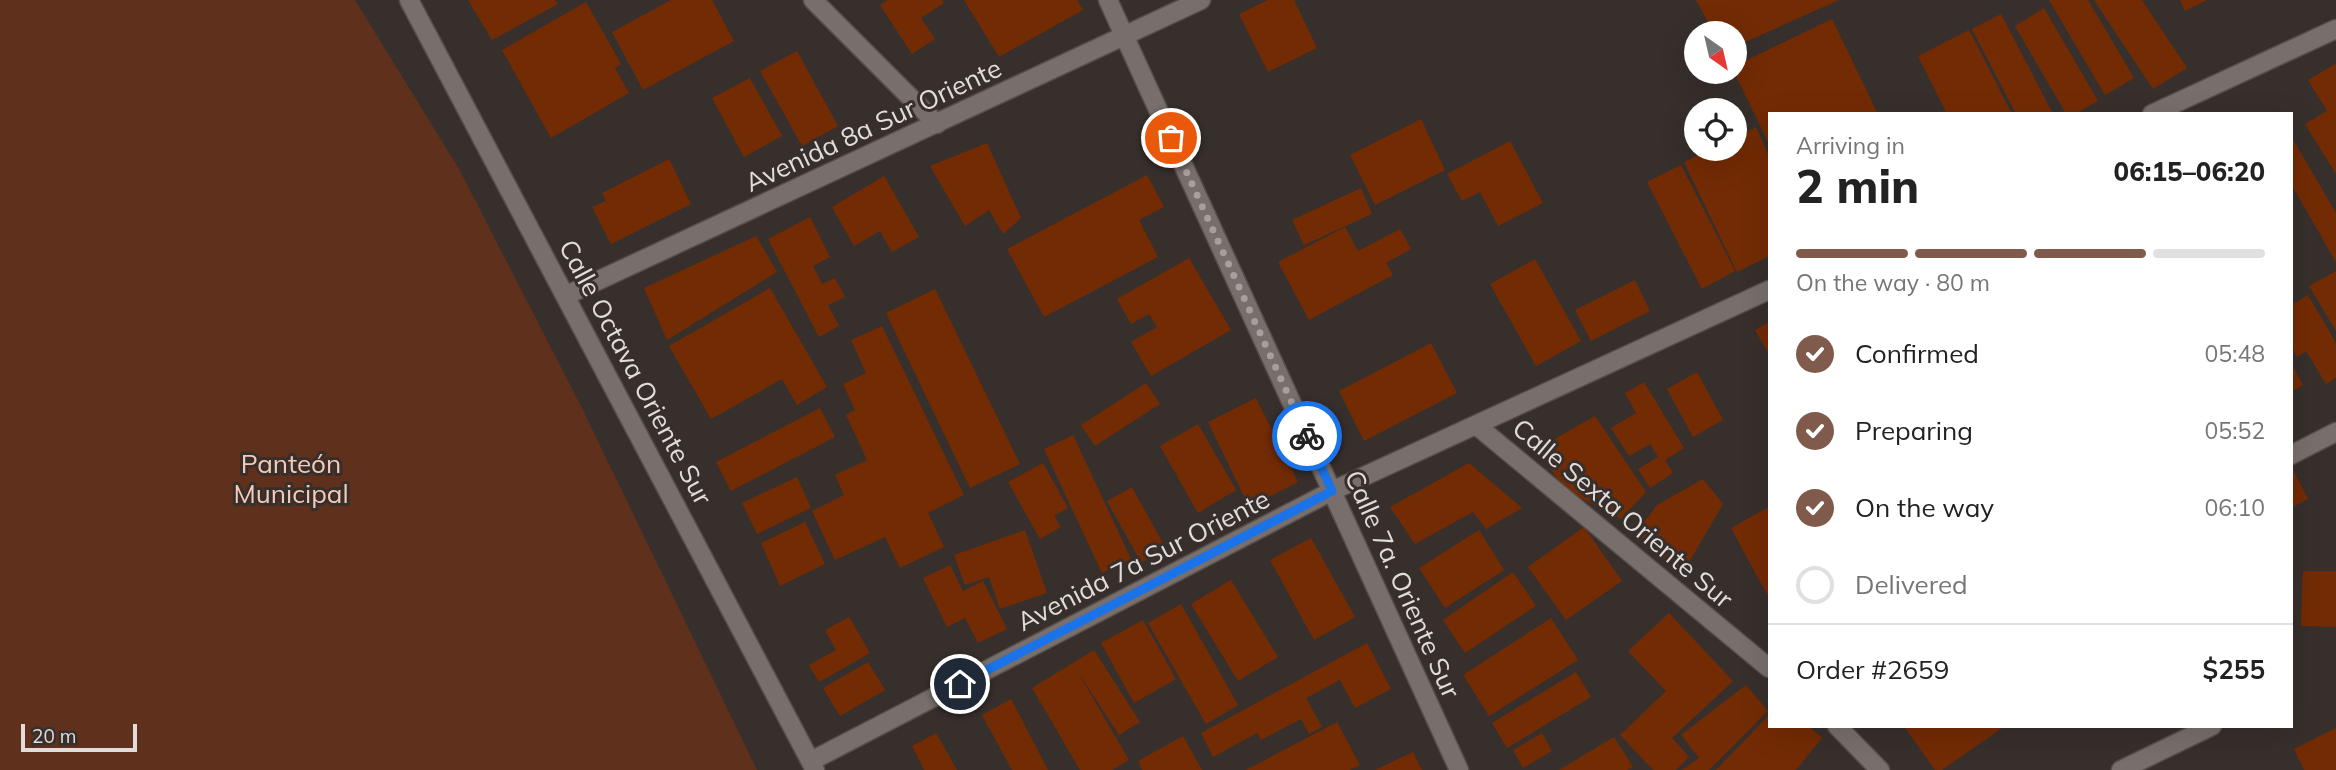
<!DOCTYPE html>
<html lang="en">
<head>
<meta charset="utf-8">
<style>
	body { margin:0; font-family:Mulish,sans-serif; background:#f2f2f2; color:#222; height:100vh; display:flex; flex-direction:column; font-size:26px; white-space:nowrap }
	* { box-sizing:border-box; margin:0 }
	p { font-size:23px; color:#767676 }
	.icon { flex:none; width:38px; height:38px; fill:none; stroke:currentColor; stroke-width:2; stroke-linecap:round; stroke-linejoin:round }
	.map { position:relative; flex:1; overflow:hidden }
	.panel { position:absolute; left:1768px; top:112px; width:525px; height:616px; display:flex; flex-direction:column; background:#fff; border-radius:0px; box-shadow:0 7px 28px #0002 }
	.panel>* { flex:none }
	.needle { width:46px; rotate:146deg }
	.controls { position:absolute; left:1684px; top:21px; display:grid; gap:14px }
	.controls a { display:grid; place-items:center; width:63px; height:63px; border-radius:50%; background:#fff; box-shadow:0 7px 28px #0002; font-size:35px }
	.scale { position:absolute; left:21px; bottom:18px; width:116px; box-sizing:border-box; padding-left:7px; border:4px solid #e2dcda; border-top:0; font-size:19px; line-height:24px; white-space:nowrap; color:#e2dcda; -webkit-text-stroke:5px #372f2c; paint-order:stroke }
	.pin { position:absolute; display:grid; place-items:center; width:60px; height:60px; color:#fff; margin:-30px; border:4px solid #fff; border-radius:50%; box-shadow:0 2px 7px #0007 }
	.courier { position:absolute; display:grid; place-items:center; width:70px; height:70px; margin:-35px; border:5px solid #1a73e8; border-radius:50%; background:#fff; color:#222; box-shadow:0 2px 9px #0007 }
	.headline em { font-style:normal; font-weight:800 }
	.headline div { display:flex; flex-direction:column-reverse }
	.headline { display:flex; align-items:center; justify-content:space-between; height:119px; padding:0 28px }
	h1 { font-size:46px; font-weight:800; line-height:52px }
	.bar { display:grid; grid-template-columns:repeat(4,1fr); gap:10px 7px; align-content:center; height:84px; padding:0 28px }
	.bar i { height:9px; border-radius:5px; background:#e0e0e0 }
	.bar .current { background:#805b4c }
	.bar p { grid-column:span 4 }
	.line { display:flex; align-items:center; gap:18px; padding:0 28px; border-top:2px solid #e0e0e0 }
	.line div { flex:1 }
	ol { padding:0 28px; list-style:none }
	li { display:flex; align-items:center; gap:21px; height:77px }
	li p { margin-inline-start:auto }
	li .icon { padding:7px; border-radius:50%; background:#805b4c; color:#fff; stroke-width:4 }
	li:last-child { color:#767676 }
	li i { width:38px; height:38px; border:4px solid #e0e0e0; border-radius:50% }
	.map>svg:first-child { display:block }
	.green { fill:#5f301c }
	.building { fill:#732b04 }
	.lines { fill:none; stroke-linecap:round; stroke-linejoin:round }
	.minor-casing { stroke:#554e4b; stroke-width:21 }
	.minor { stroke:#786f6c; stroke-width:18 }
	.done { stroke:#a69f9d; stroke-width:7; stroke-dasharray:0 12.6 }
	.route { stroke:#1a73e8; stroke-width:9 }
	.labels { text-anchor:middle; dominant-baseline:central; stroke-width:6; stroke-linejoin:round; paint-order:stroke }
	.street-label { font-size:26px; fill:#e2dcda; stroke:#372f2c }
	.park-label { font-size:26px; fill:#f7cab8; stroke:#372f2c }
</style>
</head>
<body>
<div class="map">
<svg width="2336" height="770" viewBox="0 0 2336 770">
	<rect width="100%" height="100%" fill="#372f2c"/>
	<!-- green -->
	<path class="green" d="M0,0H355L459,169L580,404L757,770H0Z"/>
	<!-- building -->
	<g class="building">
		<path d="M468,0H555L558,4L492,40Z"/>
		<path d="M671,0H712L734,41L643,90L612,32Z"/>
		<path d="M888,0H942L944,3L921,18L935,39L912,54L880,5Z"/>
		<path d="M964,0H1077L1083,10L999,57Z"/>
		<path d="M1268,0H1294L1317,48L1268,72L1239,14Z"/>
		<path d="M1696,0H1839L1734,47V33H1714Z"/>
		<path d="M2049,0H2088L2134,78L2105,95Z"/>
		<path d="M2094,0H2142L2187,68L2153,89Z"/>
		<path d="M2180,0H2207L2185,11Z"/>
		<path d="M586,2L621,64L615,68L629,93L551,138L502,50Z"/>
		<path d="M2044,8L2098,101L2075,114H2066L2015,26Z"/>
		<path d="M2001,14L2053,114H2016L1972,29Z"/>
		<path d="M1832,19L1878,114H1769V144L1734,72V66Z"/>
		<path d="M1969,30L2012,114H1947L1918,56Z"/>
		<path d="M797,51L838,126L802,146L760,71Z"/>
		<path d="M2335,64L2336,66V174L2305,124L2327,111L2308,80Z"/>
		<path d="M750,78L782,136L744,157L712,98Z"/>
		<path d="M1421,119L1445,170L1375,205L1350,155Z"/>
		<path d="M1756,127L1769,156V256L1737,272L1684,162L1711,149H1734V138Z"/>
		<path d="M2291,136L2336,213V262L2291,184Z"/>
		<path d="M1510,141L1543,203L1498,226L1480,192L1462,201L1447,174Z"/>
		<path d="M987,143L1021,218L1003,234L989,210L965,226L930,166Z"/>
		<path d="M669,159L691,204L611,244L592,207L606,201L602,193Z"/>
		<path d="M1681,165L1735,271L1702,289L1647,182Z"/>
		<path d="M1147,175L1164,207L1139,220L1158,257L1044,317L1007,249Z"/>
		<path d="M884,176L919,237L892,252L880,231L854,246L832,207Z"/>
		<path d="M1361,188L1372,214L1304,245L1292,220Z"/>
		<path d="M810,217L830,257L813,266L822,284L835,278L845,297L828,305L839,326L819,337L768,239Z"/>
		<path d="M1345,227L1358,251L1400,229L1411,249L1386,263L1393,275L1309,320L1278,262Z"/>
		<path d="M756,236L777,272L667,340L644,288Z"/>
		<path d="M1189,258L1231,330L1151,376L1131,342L1157,327L1149,314L1131,324L1117,299Z"/>
		<path d="M1535,259L1581,341L1536,366L1490,284Z"/>
		<path d="M2336,271V331L2309,286Z"/>
		<path d="M1635,280L1650,311L1591,341L1575,310Z"/>
		<path d="M770,288L827,387L797,405L782,379L711,419L669,346Z"/>
		<path d="M935,289L1020,464L970,488L886,313Z"/>
		<path d="M2308,295L2336,343V378L2326,384L2306,351L2297,357L2291,346V305Z"/>
		<path d="M1769,322V354L1755,330Z"/>
		<path d="M882,326L964,495L928,513L944,547L900,568L885,537L835,560L812,511L844,495L835,475L867,460L846,415L855,410L843,384L866,373L851,340Z"/>
		<path d="M1431,343L1457,393L1364,441L1339,391Z"/>
		<path d="M2291,363L2303,385L2291,392Z"/>
		<path d="M1697,372L1723,420L1693,437L1667,389Z"/>
		<path d="M1644,382L1684,448L1665,460L1673,473L1650,488L1638,469L1658,457L1650,444L1629,456L1611,428L1636,413L1625,393Z"/>
		<path d="M1146,383L1160,404L1095,446L1081,425Z"/>
		<path d="M1256,398L1298,482L1249,507L1208,422Z"/>
		<path d="M820,408L835,437L731,491L716,462Z"/>
		<path d="M1595,416L1646,492L1621,519L1565,490L1537,449Z"/>
		<path d="M1198,424L1236,490L1198,513L1160,446Z"/>
		<path d="M1073,435L1131,559L1102,573L1044,449Z"/>
		<path d="M1043,463L1068,508L1054,516L1061,527L1040,539L1008,482Z"/>
		<path d="M1469,463L1522,508L1486,529L1473,512L1415,544L1390,507Z"/>
		<path d="M2291,466L2308,499L2291,508Z"/>
		<path d="M797,477L811,508L757,534L742,503Z"/>
		<path d="M1703,479L1723,504L1682,574L1636,533L1657,505Z"/>
		<path d="M1132,487L1166,549L1141,562L1107,501Z"/>
		<path d="M1769,507V598L1731,528Z"/>
		<path d="M805,522L825,564L780,586L761,543Z"/>
		<path d="M1584,527L1622,581L1566,620L1528,567Z"/>
		<path d="M1025,530L1047,593L1000,609L989,577L965,585L954,555Z"/>
		<path d="M1479,530L1504,570L1445,608L1419,568Z"/>
		<path d="M1311,538L1355,617L1314,640L1270,560Z"/>
		<path d="M950,565L963,591L983,581L1007,629L978,643L965,618L947,627L923,578Z"/>
		<path d="M2303,571H2336V627L2301,626Z"/>
		<path d="M1513,572L1536,606L1465,653L1443,620Z"/>
		<path d="M1231,580L1278,657L1238,681L1191,604Z"/>
		<path d="M1181,604L1238,705L1206,724L1148,623Z"/>
		<path d="M1669,613L1733,681L1672,738L1689,757L1676,770H1653L1620,735L1666,691L1628,651Z"/>
		<path d="M849,617L870,653L819,682L809,665L836,650L825,630Z"/>
		<path d="M1551,618L1578,660L1489,716L1463,675Z"/>
		<path d="M1143,620L1176,679L1134,703L1101,643Z"/>
		<path d="M1367,643L1391,689L1355,708L1340,680L1306,698L1322,727L1309,734L1301,719L1261,740L1257,733L1213,757L1201,733Z"/>
		<path d="M1094,650L1140,722L1119,735L1076,669L1129,760L1112,770H1080L1032,688Z"/>
		<path d="M868,662L885,690L840,716L823,688Z"/>
		<path d="M1576,672L1591,697L1507,748L1492,723Z"/>
		<path d="M1746,685L1768,711L1709,770H1682L1699,758L1681,735Z"/>
		<path d="M1011,699L1048,770H1012L982,715Z"/>
		<path d="M1769,715V726H1809L1822,738L1796,770H1716Z"/>
		<path d="M1337,722L1360,765L1349,770H1246Z"/>
		<path d="M1904,726H2005L1942,770H1935Z"/>
		<path d="M2336,728V770H2304L2294,749Z"/>
		<path d="M936,733L957,770H924L912,746Z"/>
		<path d="M1542,733L1552,751L1523,768L1513,750Z"/>
		<path d="M1183,736L1202,770H1142L1138,761Z"/>
		<path d="M1614,737L1633,767L1627,770H1559Z"/>
		<path d="M1413,752L1422,770H1375Z"/>
	</g>
	<g class="lines">
		<defs>
			<g id="minor">
				<path d="M409,0L815,770"/>
				<path d="M813,0L937,124"/>
				<path d="M1108,0L1459,770"/>
				<path d="M2152,114L2336,29"/>
				<path d="M567,295L1201,0"/>
				<path d="M1476,425L1769,668"/>
				<path d="M2291,455L2336,432"/>
				<path d="M1837,726L1880,770"/>
				<path d="M811,761L1332,491L1769,290"/>
				<path d="M2121,770L2212,726"/>
			</g>
		</defs>
		<!-- minor casing -->
		<use href="#minor" class="minor-casing"/>
		<!-- minor -->
		<use href="#minor" class="minor"/>
	</g>
	<g class="lines">
		<!-- done -->
		<path class="done" d="M1171,138L1307,436"/>
		<!-- route -->
		<path class="route" d="M960,684L1332,491L1307,436"/>
	</g>
	<g class="labels">
		<!-- street labels -->
		<g class="street-label">
			<text transform="translate(873 125) rotate(-25)">Avenida 8a Sur Oriente</text>
			<text transform="translate(636 372) rotate(62)">Calle Octava Oriente Sur</text>
			<text transform="translate(1623 513) rotate(40)">Calle Sexta Oriente Sur</text>
			<text transform="translate(1143 560) rotate(-27)">Avenida 7a Sur Oriente</text>
			<text transform="translate(1403 584) rotate(66)">Calle 7a. Oriente Sur</text>
		</g>
		<!-- park labels -->
		<g class="park-label">
			<text x="291" y="463">Panteón<tspan x="291" dy="30">Municipal</tspan></text>
		</g>
	</g>
</svg>
<div class="controls">
<a><svg class="needle" viewBox="-14 -14 28 28"><path d="M0-13l5 13h-10z" fill="#e53935"/><path d="M0 13l5-13h-10z" fill="#767676"/></svg></a>
<a><svg class="icon" aria-label="locate" viewBox="0 0 24 24"><circle cx="12" cy="12" r="6"/><path d="M12 2v4M12 18v4M2 12h4M18 12h4"/></svg></a>
</div>
<div class="scale">20 m</div>
<div class="pin" style="left:1171px;top:138px;background:#ea580c"><svg class="icon" aria-label="bag" viewBox="0 0 24 24"><path d="M5 8h14l-1 12H6zM9 8a3 3 0 0 1 6 0"/></svg></div>
<div class="pin" style="left:960px;top:684px;background:#1f2937"><svg class="icon" aria-label="home" viewBox="0 0 24 24"><path d="M3 11l9-7 9 7M6 9v11h12V9"/></svg></div>
<div class="courier" style="left:1307px;top:436px"><svg class="icon" aria-label="bike" viewBox="0 0 24 24"><circle cx="6" cy="16" r="4"/><circle cx="18" cy="16" r="4"/><path d="M6 16l4-8h5l3 8M10 8l3 8H6M13 5h3"/></svg></div>
<section class="panel">
<div class="headline"><div><h1>2 min</h1><p>Arriving in</p></div><em>06:15–06:20</em></div>
<div class="bar"><i class="current"></i><i class="current"></i><i class="current"></i><i></i><p>On the way · 80 m</p></div>
<ol>
<li><svg class="icon" aria-label="check" viewBox="0 0 24 24"><path d="M5 12l5 5 9-10"/></svg>Confirmed<p>05:48</p></li>
<li><svg class="icon" aria-label="check" viewBox="0 0 24 24"><path d="M5 12l5 5 9-10"/></svg>Preparing<p>05:52</p></li>
<li><svg class="icon" aria-label="check" viewBox="0 0 24 24"><path d="M5 12l5 5 9-10"/></svg>On the way<p>06:10</p></li>
<li><i></i>Delivered</li>
</ol>
<div class="line" style="height:91px"><div>Order #2659</div><b>$255</b></div>
</section>
</div>
</body>
</html>
